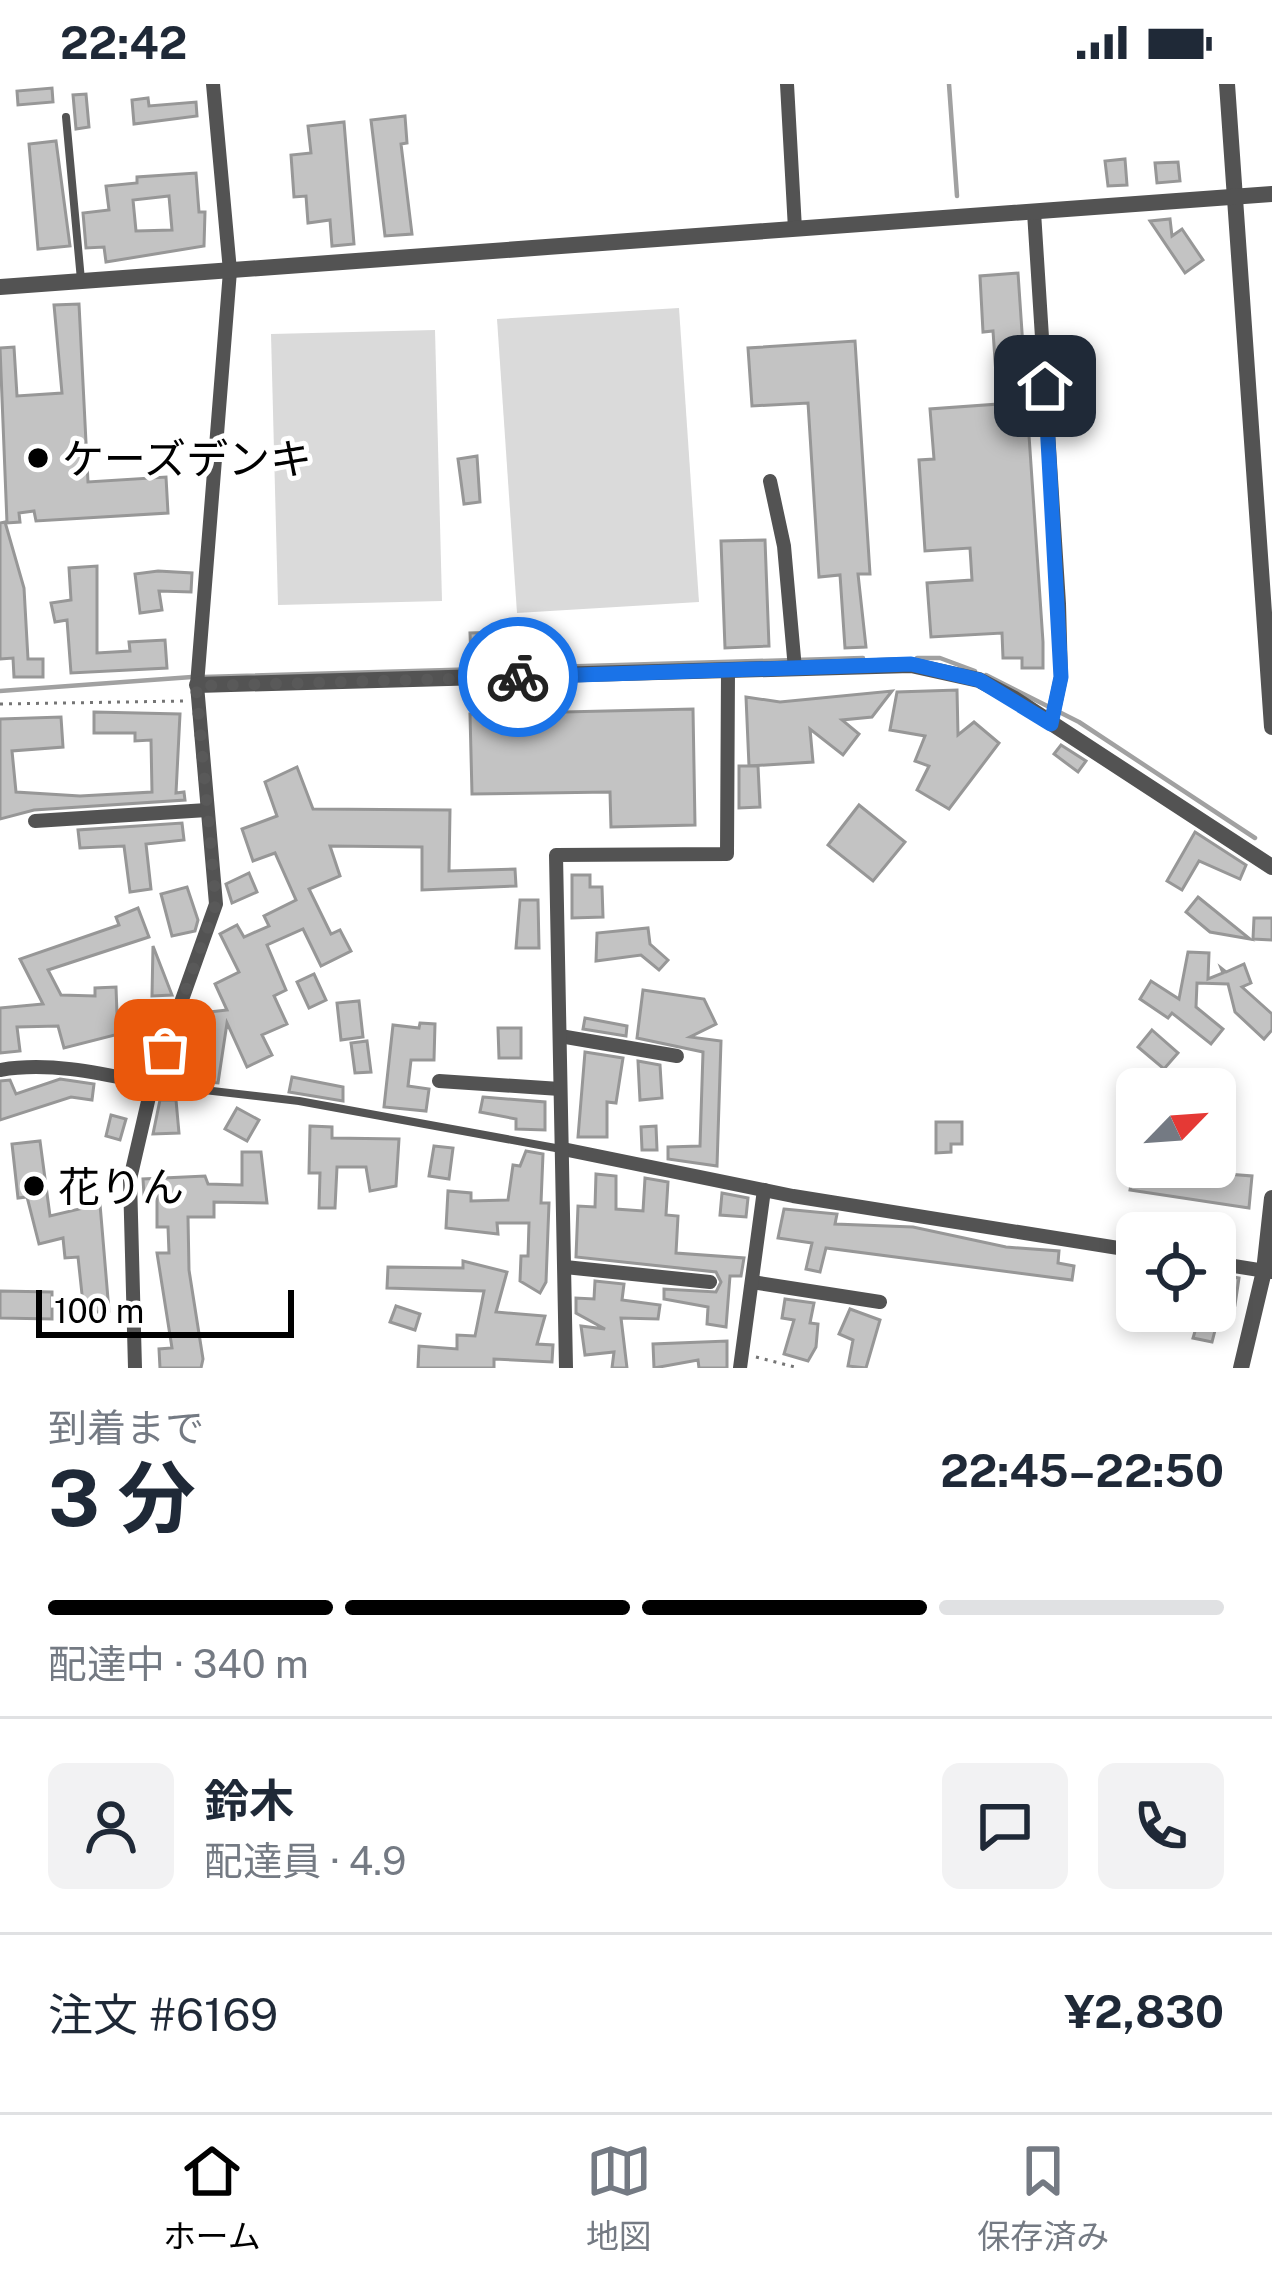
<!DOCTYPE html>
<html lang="ja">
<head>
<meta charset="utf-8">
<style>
	body { margin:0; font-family:"Public Sans","Noto Sans JP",sans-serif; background:#f2f2f3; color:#1f2937; height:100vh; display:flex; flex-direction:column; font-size:45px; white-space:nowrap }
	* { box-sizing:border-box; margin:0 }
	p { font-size:39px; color:#747a83 }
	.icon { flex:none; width:66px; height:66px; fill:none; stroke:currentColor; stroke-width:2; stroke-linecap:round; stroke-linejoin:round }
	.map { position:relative; height:1284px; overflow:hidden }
	.panel { display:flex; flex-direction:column; background:#fff; flex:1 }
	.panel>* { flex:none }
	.needle { width:78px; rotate:65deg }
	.fabs { position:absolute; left:1116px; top:984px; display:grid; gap:24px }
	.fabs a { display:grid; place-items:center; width:120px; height:120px; border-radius:18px; background:#fff; box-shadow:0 6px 18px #0003; font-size:60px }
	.scale { position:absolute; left:36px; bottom:30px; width:258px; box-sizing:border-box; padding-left:12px; border:6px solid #000; border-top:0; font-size:33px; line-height:42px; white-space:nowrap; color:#000; -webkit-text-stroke:9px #fff; paint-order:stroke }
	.pin { position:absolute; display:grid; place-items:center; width:102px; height:102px; color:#fff; margin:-51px; border-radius:24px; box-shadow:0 6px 18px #0006 }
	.courier { position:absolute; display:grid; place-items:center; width:120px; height:120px; margin:-60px; border:9px solid #1a73e8; border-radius:50%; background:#fff; color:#222; box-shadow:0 3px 15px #0007 }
	.headline em { font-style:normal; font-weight:700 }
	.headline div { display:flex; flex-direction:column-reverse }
	.headline { display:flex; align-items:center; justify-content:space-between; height:204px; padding:0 48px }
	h1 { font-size:78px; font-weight:700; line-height:90px }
	.bar { display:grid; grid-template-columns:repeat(4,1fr); gap:18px 12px; align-content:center; height:144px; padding:0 48px }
	.bar i { height:15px; border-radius:9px; background:#e0e1e3 }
	.bar .current { background:#000 }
	.bar p { grid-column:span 4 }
	.line { display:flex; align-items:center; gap:30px; padding:0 48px; border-top:3px solid #e0e1e3 }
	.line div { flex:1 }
	.round { display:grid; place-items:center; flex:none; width:126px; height:126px; border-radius:18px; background:#f2f2f3 }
	.status { display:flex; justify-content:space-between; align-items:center; height:84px; padding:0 60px; background:#fff; direction:ltr }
	.status svg { height:33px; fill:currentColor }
	.tab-bar { display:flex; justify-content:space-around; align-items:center; height:168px; border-top:3px solid #e0e1e3; background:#fff; font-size:33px; color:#747a83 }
	.tab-bar a { display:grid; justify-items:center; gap:6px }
	.tab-bar .current { color:#000 }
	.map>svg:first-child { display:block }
	.green { fill:#dadada }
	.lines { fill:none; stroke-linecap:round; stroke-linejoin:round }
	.stream { stroke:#a1a1a1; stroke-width:4.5 }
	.building { fill:#c3c3c3; stroke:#979797; stroke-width:3; fill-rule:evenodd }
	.path { stroke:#757575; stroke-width:3; stroke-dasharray:3 6; stroke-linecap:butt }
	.service { stroke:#535353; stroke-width:8 }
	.minor { stroke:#535353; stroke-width:14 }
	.tertiary { stroke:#535353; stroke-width:16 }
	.done { stroke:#595959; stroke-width:12; stroke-dasharray:0 21.6 }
	.route { stroke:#1a73e8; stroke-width:15 }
	.poi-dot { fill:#000; stroke:#fff; stroke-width:4.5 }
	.labels { text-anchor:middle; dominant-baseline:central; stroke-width:10; stroke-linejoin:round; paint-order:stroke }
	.poi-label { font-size:42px; fill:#000; stroke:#fff; text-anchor:start }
</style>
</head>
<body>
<div class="status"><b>22:42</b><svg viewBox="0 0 49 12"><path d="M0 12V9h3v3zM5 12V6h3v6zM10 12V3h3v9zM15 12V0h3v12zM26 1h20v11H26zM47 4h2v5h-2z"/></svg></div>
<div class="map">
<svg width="1272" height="1284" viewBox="0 0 1272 1284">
	<rect width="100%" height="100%" fill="#fff"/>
	<!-- green -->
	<g class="green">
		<path d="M679,224L699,518L517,529L497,235Z"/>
		<path d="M435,246L442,517L278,521L271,250Z"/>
	</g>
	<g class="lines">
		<!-- stream -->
		<g class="stream">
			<path d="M949,0L957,112"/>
			<path d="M917,574H940L975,587"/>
			<path d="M986,591L1079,638L1255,754"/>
			<path d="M203,593L863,574"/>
			<path d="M0,607L192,593"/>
		</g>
	</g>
	<!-- building -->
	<g class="building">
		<path d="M52,4L53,18L18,21L17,7Z"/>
		<path d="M86,10L89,43L76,45L73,11Z"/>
		<path d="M148,14L149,22L196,18L197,32L134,40L132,16Z"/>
		<path d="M405,32L407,59L401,60L412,150L385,152L371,36Z"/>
		<path d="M344,38L354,160L332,162L330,136L308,139L306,112L294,113L291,71L311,69L308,42Z"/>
		<path d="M56,57L70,162L38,165L29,60Z"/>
		<path d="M1125,75L1127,101L1108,102L1105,77Z"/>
		<path d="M1178,78L1180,97L1157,99L1155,79Z"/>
		<path d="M196,89L199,128H205L204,162L106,178L104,163L86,164L83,129L109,126L106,102L137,99V93ZM169,112L172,146L136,147L133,116Z"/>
		<path d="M1170,135L1172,152L1182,145L1203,176L1185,189L1150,137Z"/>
		<path d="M1018,189L1043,558V584H1022V574H1003L1002,549L931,553L927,499L972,496L970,464L925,467L919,376L934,375L930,325L998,320L993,247L983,248L980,192Z"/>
		<path d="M79,220L88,398L166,393L168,429L36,437L34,427L19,429L20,438L7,439L0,264L14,263L17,312L62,309L54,221Z"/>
		<path d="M855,257L870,490H858L866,563L845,564L840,491L819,493L808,319L752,322L748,264Z"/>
		<path d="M477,372L480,418L464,420L458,375Z"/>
		<path d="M5,438L24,504L28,575H43V593H14L13,574L0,575V439Z"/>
		<path d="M765,456L769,562L725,564L721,457Z"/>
		<path d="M97,482V569L130,567L129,558L165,556L167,584L71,589L67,536L55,538L51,519L71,516L69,484Z"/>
		<path d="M158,487L192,489L191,508L159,507L162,526L140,529L135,490Z"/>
		<path d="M502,548L503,574L471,575L470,549Z"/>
		<path d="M957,606L958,651L974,638L999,659L949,725L917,706L929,682L915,677L925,652L890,646L897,608Z"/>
		<path d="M892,607L872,633L842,636L859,650L843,671L810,645L813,678L749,682L746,613L780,618Z"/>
		<path d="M693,625L695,741L611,743L610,708L472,710L470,630Z"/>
		<path d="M94,628L180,630L176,709L184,708L185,716L34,726L0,735V635L61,633L63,663L12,667L16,708L80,712L152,708L151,656L135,657V649H94Z"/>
		<path d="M1061,661L1086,677L1078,688L1054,670Z"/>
		<path d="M739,682H758L760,723L739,724Z"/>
		<path d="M297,683L313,725L450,726L449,787L515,785L516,802L422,806V763L330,762L340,792L309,805L331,850L340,846L351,867L321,882L303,845L267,861L286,906L274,912L287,940L262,951L272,971L247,983L227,939L218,999L194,997L197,977L177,968L183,952L195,957L191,930L227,926L215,900L239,888L220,850L237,841L244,853L269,842L264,832L296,816L275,769L253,777L242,745L277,732L265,698Z"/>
		<path d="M859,721L905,758L873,797L828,761Z"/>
		<path d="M182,739L184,756L146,760L151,805L130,808L124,762L80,764L78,746Z"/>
		<path d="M1195,748L1246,781L1240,795L1199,777L1182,806L1167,797Z"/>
		<path d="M249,789L257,808L232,819L226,800Z"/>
		<path d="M572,791H590V803H602L603,833L572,834Z"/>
		<path d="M187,803L198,836L195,847L172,852L161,810Z"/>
		<path d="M1198,813L1250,855L1210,848L1186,828Z"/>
		<path d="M520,816H538L539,864H516Z"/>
		<path d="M138,824L149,853L48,886L61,911L95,912V904L116,903L117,930L157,919L162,939L64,964L58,942L17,943L20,967L0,969V924L43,920L20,875L119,841L116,833Z"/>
		<path d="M1254,834H1272V856L1253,855Z"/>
		<path d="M648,844L650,860L668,876L659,886L641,871L596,877L597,849Z"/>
		<path d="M153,862L172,911L152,912Z"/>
		<path d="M1188,868L1209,869L1208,895L1223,889L1221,884L1226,888L1244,880L1251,899L1242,903L1272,930V946L1264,955L1235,928L1228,900L1197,899L1196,923L1223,945L1211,960L1172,929L1168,934L1140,915L1151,897L1179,915Z"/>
		<path d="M314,890L326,916L309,924L297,898Z"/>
		<path d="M643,906L704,915L716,940L690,953L721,957L717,1082L668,1075V1063L700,1062L703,968L637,954Z"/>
		<path d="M359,917L363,953L341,956L337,919Z"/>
		<path d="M585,934L627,942L626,952L583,945Z"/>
		<path d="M420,939L435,940L434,976H411L408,1002L429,1005L426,1027L384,1023L393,941L419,944Z"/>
		<path d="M498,944H521V974H499Z"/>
		<path d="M1152,946L1178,969L1164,985L1138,963Z"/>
		<path d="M367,957L371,988L355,989L351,959Z"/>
		<path d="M585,968L623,974L616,1019L607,1018V1053H578Z"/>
		<path d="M638,977L660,981L662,1014L640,1016Z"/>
		<path d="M292,993L343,1003V1017L289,1008Z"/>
		<path d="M1215,994L1232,998L1220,1045L1215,1044Z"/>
		<path d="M60,995L94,1000L92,1016L71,1013L0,1036V997L10,996L16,1010Z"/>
		<path d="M483,1013L545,1018V1046L516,1045V1035L480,1028Z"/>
		<path d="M160,1016H176L179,1049L153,1050Z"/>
		<path d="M237,1024L259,1036L247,1057L225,1045Z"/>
		<path d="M111,1031L126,1035L120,1056L106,1052Z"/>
		<path d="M936,1038H962V1060H951V1068L936,1069Z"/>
		<path d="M310,1042L332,1043V1054L399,1055L396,1102L370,1107L366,1083H337L335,1124H319L320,1089H309Z"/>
		<path d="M656,1042L657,1066H642L641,1043Z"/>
		<path d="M40,1057L50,1132L100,1120L109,1227L84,1229L78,1173L65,1174L63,1154L39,1160L27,1113L18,1114L12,1060Z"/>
		<path d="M434,1062L453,1064L449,1095L429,1092Z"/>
		<path d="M526,1067L543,1070L541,1119H549L546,1198L540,1209L520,1197L521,1172H528L529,1139H497L498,1150L446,1144L448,1107L471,1109V1117L508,1116L513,1081L520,1082Z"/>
		<path d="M242,1068H261L267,1119L214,1118V1133H188L189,1186L203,1275L201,1284H160L159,1265L172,1264L157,1169H169L168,1143H157V1109L144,1111L143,1095L205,1092L208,1100L242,1101Z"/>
		<path d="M1134,1083L1252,1092L1249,1124L1130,1106Z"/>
		<path d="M596,1090L616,1092V1125L643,1127L645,1094L668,1098L666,1131L678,1132L676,1169L744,1174L741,1192H730L726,1243L707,1240L708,1223L664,1215V1205L716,1208L721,1198L716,1188L576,1173L578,1122L595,1123Z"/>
		<path d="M722,1109L748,1114L746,1133L720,1131Z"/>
		<path d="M784,1125L837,1130L835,1140L913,1143L1006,1163L1059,1167L1058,1179L1074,1182L1072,1196L826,1164L820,1188L806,1185L812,1159L778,1154Z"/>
		<path d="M463,1177L507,1188L496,1228L545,1232L537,1260L553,1261L552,1278L494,1275V1284H418L419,1262L457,1265V1251L475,1252L484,1207L387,1204L388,1183L463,1184Z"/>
		<path d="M1215,1190L1239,1194L1235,1221L1215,1217Z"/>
		<path d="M595,1197L624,1200L622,1216L660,1221L658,1235L621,1234L627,1284H612L614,1268L585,1271L581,1242L605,1245L576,1229V1214L594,1215Z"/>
		<path d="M0,1207L52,1208V1235L0,1234Z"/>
		<path d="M785,1215L814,1219L810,1239L818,1240L816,1263L808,1277L784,1270L794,1236L782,1234Z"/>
		<path d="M396,1222L420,1230L415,1246L390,1238Z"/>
		<path d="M850,1225L880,1236L866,1284L848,1282L853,1256L839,1250Z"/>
		<path d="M1201,1227H1220L1212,1258L1193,1254Z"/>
		<path d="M727,1257V1284H699L698,1276L654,1284L653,1260Z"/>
	</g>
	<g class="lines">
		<!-- path -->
		<g class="path">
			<path d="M0,620L184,617"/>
			<path d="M756,1273L799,1284"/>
		</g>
		<!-- service -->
		<g class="service">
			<path d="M66,33L81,196"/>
			<path d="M152,1000L299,1017L561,1065"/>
		</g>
		<!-- minor -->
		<g class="minor">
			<path d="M787,0L795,145"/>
			<path d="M1034,128L1059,520L1061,593L1051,640"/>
			<path d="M770,397L784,462L795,585"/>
			<path d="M35,737L207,726"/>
			<path d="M560,952L677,972"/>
			<path d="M0,986C50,977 104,990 152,1000"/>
			<path d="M439,997L560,1005"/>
			<path d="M563,1065L793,1112L1137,1167"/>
			<path d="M1215,1179L1272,1188"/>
			<path d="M565,1183L710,1198"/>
			<path d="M752,1198L880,1218"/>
			<path d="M135,1284L130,1095L152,1000L216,820L197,601L230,187L213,0"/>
			<path d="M566,1284L556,771L727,770L728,587"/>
			<path d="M740,1284L764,1106"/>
		</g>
		<!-- tertiary -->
		<g class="tertiary">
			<path d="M1227,0L1272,643"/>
			<path d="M0,203L1272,110"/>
			<path d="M197,601L911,581L979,596L1013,614L1272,783"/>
			<path d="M1241,1284L1264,1187L1272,1114"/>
		</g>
	</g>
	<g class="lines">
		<!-- done -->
		<path class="done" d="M165,966L216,820L196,602L518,593"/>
		<!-- route -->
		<path class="route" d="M518,593L911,580L979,596L1051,640L1061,593L1045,302"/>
	</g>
	<!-- markers -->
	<g class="poi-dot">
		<circle cx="38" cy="374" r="12"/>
		<circle cx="34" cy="1102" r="12"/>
	</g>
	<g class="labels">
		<!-- poi labels -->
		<g class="poi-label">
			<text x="62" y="374">ケーズデンキ</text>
			<text x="58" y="1102">花りん</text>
		</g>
	</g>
</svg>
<div class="fabs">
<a><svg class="needle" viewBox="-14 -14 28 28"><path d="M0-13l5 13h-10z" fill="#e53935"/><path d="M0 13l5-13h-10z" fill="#747a83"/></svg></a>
<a><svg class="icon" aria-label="locate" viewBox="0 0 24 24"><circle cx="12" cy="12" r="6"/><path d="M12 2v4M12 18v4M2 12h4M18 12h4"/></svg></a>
</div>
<div class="scale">100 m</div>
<div class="pin" style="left:165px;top:966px;background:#ea580c"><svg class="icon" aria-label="bag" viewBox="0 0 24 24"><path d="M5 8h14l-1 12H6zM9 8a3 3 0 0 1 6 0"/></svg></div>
<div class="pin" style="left:1045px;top:302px;background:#1f2937"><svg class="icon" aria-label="home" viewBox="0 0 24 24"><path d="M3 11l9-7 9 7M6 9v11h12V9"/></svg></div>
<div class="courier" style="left:518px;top:593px"><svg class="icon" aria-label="bike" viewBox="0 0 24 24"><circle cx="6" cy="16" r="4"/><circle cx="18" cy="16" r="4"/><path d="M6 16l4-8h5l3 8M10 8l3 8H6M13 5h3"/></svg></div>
</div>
<section class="panel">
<div class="headline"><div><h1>3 分</h1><p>到着まで</p></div><em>22:45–22:50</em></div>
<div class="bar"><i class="current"></i><i class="current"></i><i class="current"></i><i></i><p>配達中 · 340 m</p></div>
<div class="line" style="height:216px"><a class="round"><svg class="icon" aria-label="person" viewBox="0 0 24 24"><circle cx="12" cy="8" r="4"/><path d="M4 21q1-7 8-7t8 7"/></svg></a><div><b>鈴木</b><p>配達員 · 4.9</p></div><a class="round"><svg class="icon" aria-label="chat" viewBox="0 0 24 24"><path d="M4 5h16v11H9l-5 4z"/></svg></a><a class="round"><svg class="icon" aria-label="phone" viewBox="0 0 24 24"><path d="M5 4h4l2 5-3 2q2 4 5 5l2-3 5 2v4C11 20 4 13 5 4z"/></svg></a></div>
<div class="line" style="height:156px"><div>注文 #6169</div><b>¥2,830</b></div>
</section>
<nav class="tab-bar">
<a class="current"><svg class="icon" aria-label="home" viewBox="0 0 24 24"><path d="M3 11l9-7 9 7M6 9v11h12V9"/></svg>ホーム</a>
<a><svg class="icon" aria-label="map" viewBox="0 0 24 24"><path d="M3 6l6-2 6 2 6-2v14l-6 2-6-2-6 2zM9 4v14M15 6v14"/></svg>地図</a>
<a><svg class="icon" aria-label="saved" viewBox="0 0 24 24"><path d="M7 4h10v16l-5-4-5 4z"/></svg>保存済み</a>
</nav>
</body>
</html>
